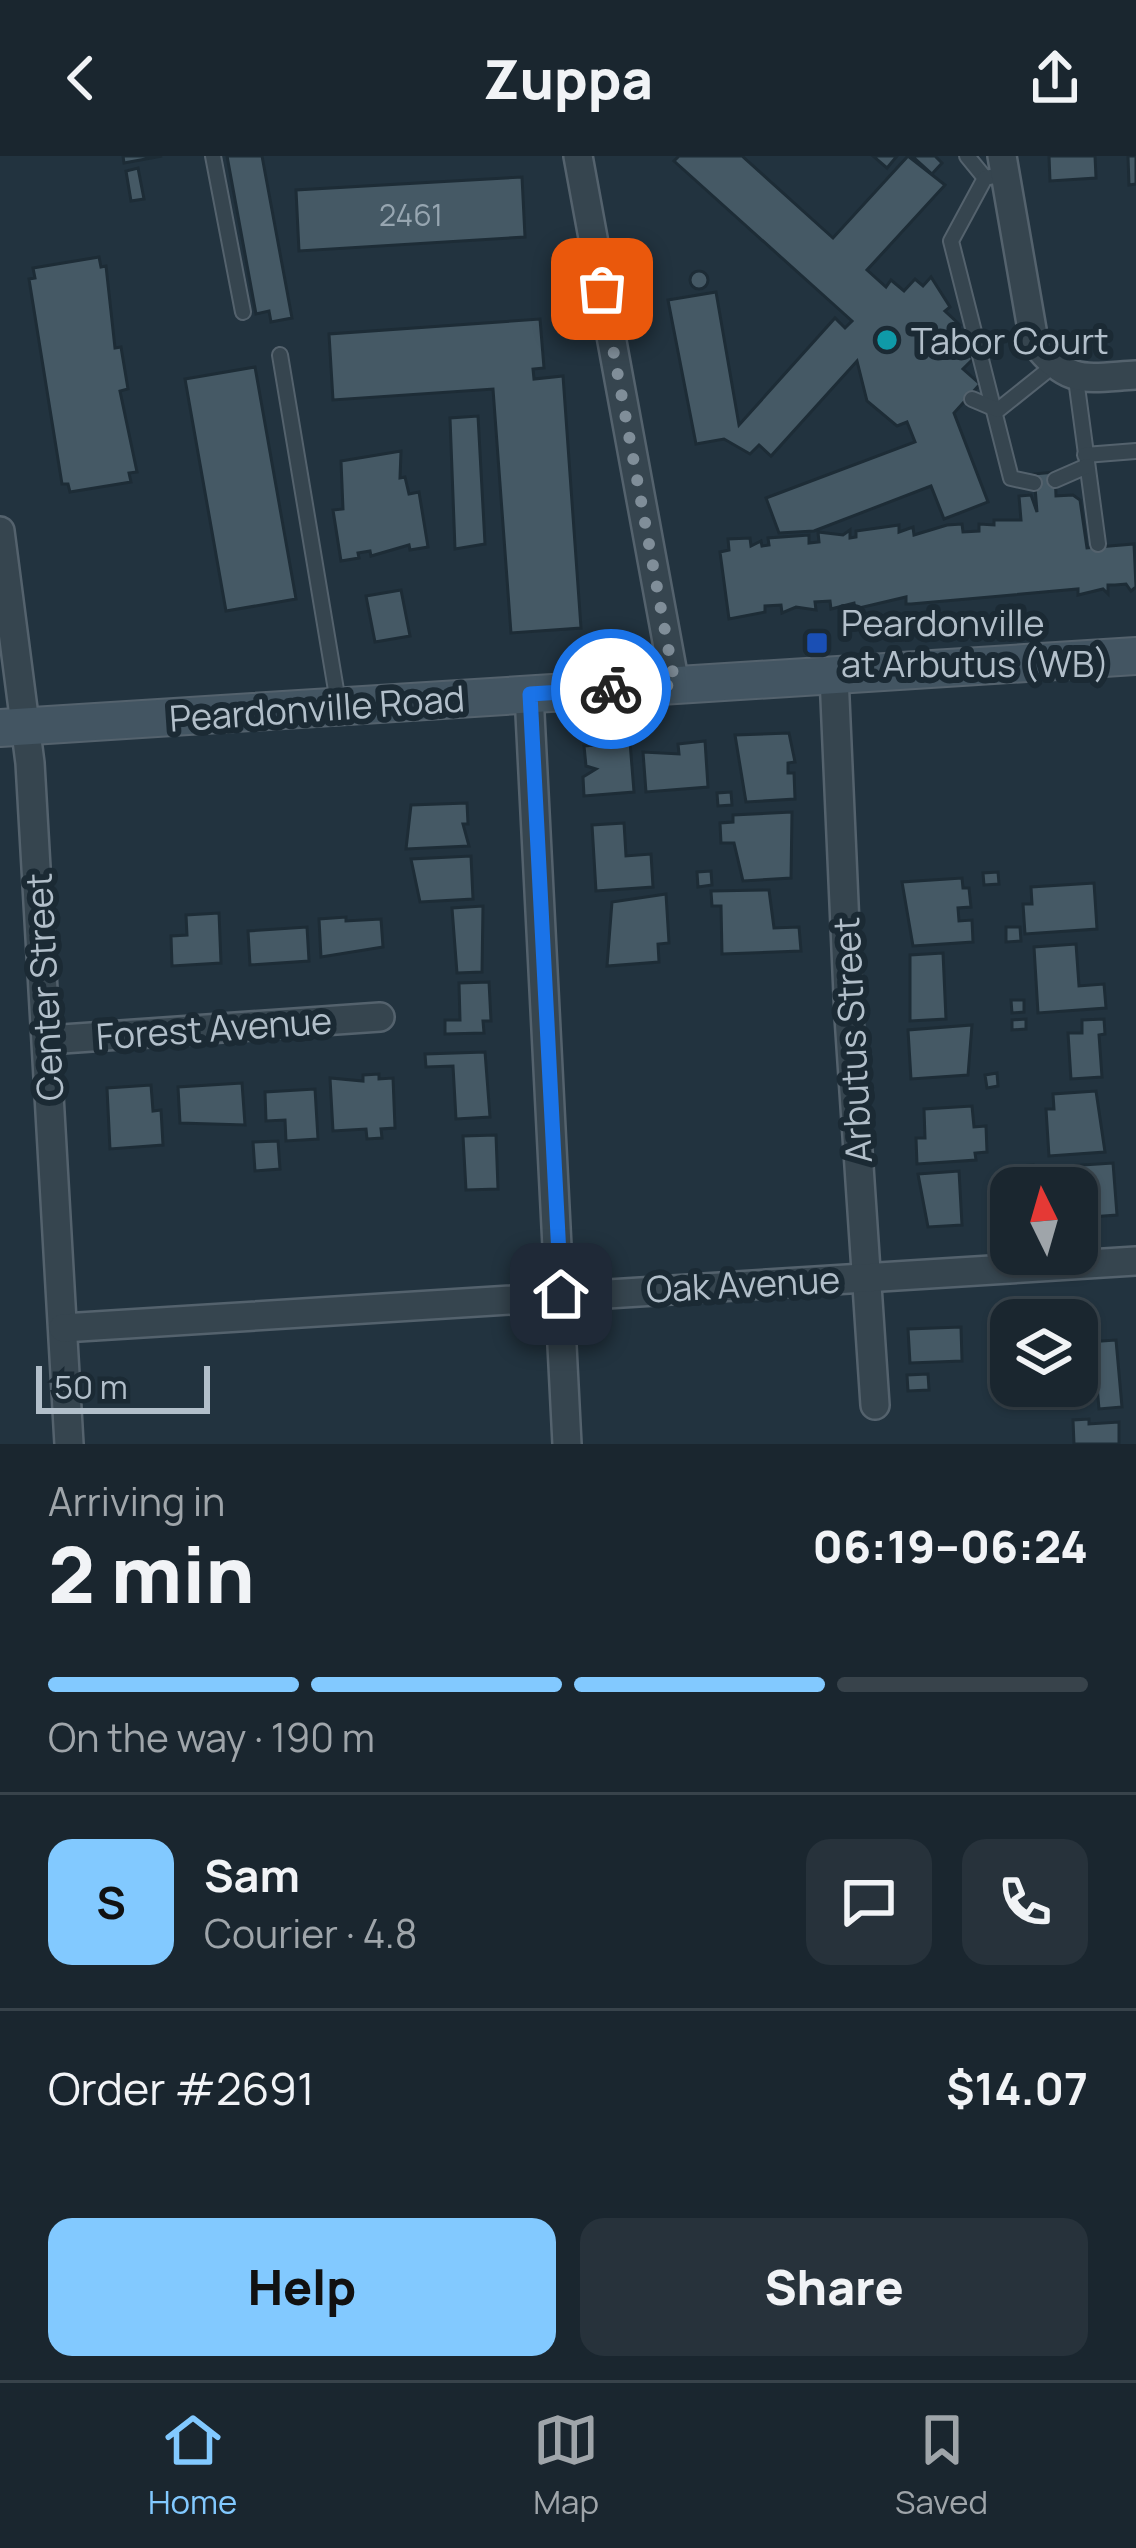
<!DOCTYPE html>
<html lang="en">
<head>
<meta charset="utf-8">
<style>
	body { margin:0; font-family:Manrope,sans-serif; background:#27323b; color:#f1f3f6; height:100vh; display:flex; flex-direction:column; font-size:45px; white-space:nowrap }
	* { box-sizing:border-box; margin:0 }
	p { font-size:39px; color:#9fa5aa }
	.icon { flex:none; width:66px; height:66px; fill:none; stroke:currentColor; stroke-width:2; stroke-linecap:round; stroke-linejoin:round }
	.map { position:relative; height:1288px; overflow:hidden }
	.details { display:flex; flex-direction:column; background:#1a262f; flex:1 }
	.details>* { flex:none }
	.needle { width:78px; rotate:355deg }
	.tools { position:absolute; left:990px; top:1011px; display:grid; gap:24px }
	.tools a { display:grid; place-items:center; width:108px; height:108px; border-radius:24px; background:#1a262f; box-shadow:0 3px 9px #0004,0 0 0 3px #38434b; font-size:60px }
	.scale { position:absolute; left:36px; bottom:30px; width:174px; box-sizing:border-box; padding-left:12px; border:6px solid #b2bfca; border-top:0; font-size:33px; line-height:42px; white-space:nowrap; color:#b2bfca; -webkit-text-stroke:9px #1b2a34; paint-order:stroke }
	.pin { position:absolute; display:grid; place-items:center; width:102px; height:102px; color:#fff; margin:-51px; border-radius:24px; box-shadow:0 6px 18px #0006 }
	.courier { position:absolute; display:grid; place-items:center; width:120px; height:120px; margin:-60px; border:9px solid #1a73e8; border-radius:50%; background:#fff; color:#222; box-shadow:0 3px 15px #0007 }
	.overview em { font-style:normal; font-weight:800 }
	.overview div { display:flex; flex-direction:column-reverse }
	.overview { display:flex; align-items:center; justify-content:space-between; height:204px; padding:0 48px }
	h1 { font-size:78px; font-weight:800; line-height:90px }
	.bar { display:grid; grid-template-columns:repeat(4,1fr); gap:18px 12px; align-content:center; height:144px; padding:0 48px }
	.bar i { height:15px; border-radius:9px; background:#38434b }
	.bar .active { background:#82c9ff }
	.bar p { grid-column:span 4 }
	.line { display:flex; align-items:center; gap:30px; padding:0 48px; border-top:3px solid #38434b }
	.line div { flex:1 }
	.round { display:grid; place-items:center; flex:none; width:126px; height:126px; border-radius:24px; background:#27323b }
	.button { display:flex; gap:24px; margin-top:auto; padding:24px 48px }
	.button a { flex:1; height:138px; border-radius:24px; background:#82c9ff; color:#111; font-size:48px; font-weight:800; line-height:138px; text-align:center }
	.button a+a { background:#27323b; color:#f1f3f6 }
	header { display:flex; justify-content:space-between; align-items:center; height:156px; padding:0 48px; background:#1a262f; font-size:54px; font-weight:800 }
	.tab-bar { display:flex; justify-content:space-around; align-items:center; height:168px; border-top:3px solid #38434b; background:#1a262f; font-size:33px; color:#9fa5aa }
	.tab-bar a { display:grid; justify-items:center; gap:6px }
	.tab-bar .active { color:#82c9ff }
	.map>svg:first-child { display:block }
	.building { fill:#455965; stroke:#1d2c36; stroke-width:3 }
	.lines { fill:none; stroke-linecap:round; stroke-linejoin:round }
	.lane-casing { stroke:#54626d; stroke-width:18 }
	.street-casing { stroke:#54626d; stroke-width:32 }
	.secondary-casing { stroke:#54626d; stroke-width:40 }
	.lane { stroke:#36454f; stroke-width:14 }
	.street { stroke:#36454f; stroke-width:27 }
	.secondary { stroke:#435562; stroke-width:36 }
	.done { stroke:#808e99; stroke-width:12; stroke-dasharray:0 21.6 }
	.route { stroke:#1a73e8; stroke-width:15 }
	.culture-dot { fill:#0f9aa8; stroke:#1b2a34; stroke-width:4.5 }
	.transit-dot { fill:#1a4fb4; stroke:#1b2a34; stroke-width:4.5 }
	.labels { text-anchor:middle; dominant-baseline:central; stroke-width:12; stroke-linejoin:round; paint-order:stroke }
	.number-label { font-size:30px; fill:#97a6b1 }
	.poi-label { font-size:36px; fill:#b2bfca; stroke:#1b2a34; text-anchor:start }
	.street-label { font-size:36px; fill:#b2bfca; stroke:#1b2a34 }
</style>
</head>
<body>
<header><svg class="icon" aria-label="back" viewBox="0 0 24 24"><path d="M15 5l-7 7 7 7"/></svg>Zuppa<svg class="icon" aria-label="share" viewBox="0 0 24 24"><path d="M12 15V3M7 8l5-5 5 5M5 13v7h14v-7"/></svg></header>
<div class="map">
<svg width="1136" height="1288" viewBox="0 0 1136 1288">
	<rect width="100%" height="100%" fill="#22333f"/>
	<!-- building -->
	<g class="building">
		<path d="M123,0H162L124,7Z"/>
		<path d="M227,0H262L292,162L271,166L269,155L256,158Z"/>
		<path d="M679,0H742L833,82L908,0L945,29L867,114L886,131L891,124L904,135L915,123L923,130L931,121L950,151L945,155L960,169L952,178L973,203L963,213L980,228L954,257L988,346L944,363L931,330L814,375L779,377L766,342L915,286L907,266L897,270L867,245L857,205L771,300L759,289L750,298L724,283L696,288L668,144L716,136L739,269L835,162L845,172L852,165L674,5Z"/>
		<path d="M873,0H897L887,12Z"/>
		<path d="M912,0H935L942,7L932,18Z"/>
		<path d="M1049,0H1095L1096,22L1050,25Z"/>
		<path d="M1128,0H1136V28L1129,29Z"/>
		<path d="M138,12L144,43L131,45L126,15Z"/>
		<path d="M522,21L525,81L299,95L296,34Z"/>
		<path d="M99,101L101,111L106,110L115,192L121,191L128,233L120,235L137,316L129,317L131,326L70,336L68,328H62L29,123L35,122L33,112Z"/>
		<circle cx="699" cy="124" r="9"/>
		<path d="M540,163L544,212L533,213L534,223L563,220L581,472L511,477L493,233L333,244L329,178Z"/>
		<path d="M255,211L296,443L226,455L185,223Z"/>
		<path d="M478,260L485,388L455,393L450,262Z"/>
		<path d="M401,295L400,322L405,321L409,338L419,336L428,391L410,394L409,389L371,400L370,395L358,397L359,402L341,405L333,354L343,353L341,305Z"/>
		<path d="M1055,316L1056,340L1073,339L1080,344L1087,392L1134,388L1136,431L1131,435L1126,428L1115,429H1108V438L1103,433L1078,439V433L911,448H906V441L855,453L854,447L831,453L830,445L815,446L816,454L796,451L782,457L781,449L765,450V456L729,463L720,396L729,394L728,383L750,382L751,390L761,385L762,390L769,389L768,382L809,379V387L819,386L818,376L843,379L850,374V382L856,381V375L899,369V376L913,371L914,379L947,369L962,368L963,376L979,375V368L994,369V364H1021L1019,340L1031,339L1037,356L1034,318Z"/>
		<path d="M401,434L410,480L375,486L366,440Z"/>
		<path d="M789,577L795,606L788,607V617H794L795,643L746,646L735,579Z"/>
		<path d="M705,585L708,631L646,636L643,596L679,598L678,588Z"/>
		<path d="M630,586L634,636L584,640L583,621L596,613L586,610L584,590Z"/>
		<path d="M731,636L732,649L718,650L717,637Z"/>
		<path d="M467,647L468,668H463L469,690L406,693L411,649Z"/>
		<path d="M792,656L791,722L743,725L734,687H721L720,667L733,666V659Z"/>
		<path d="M624,667L626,700L651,698L653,731L596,735L592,669Z"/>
		<path d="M471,700L473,743L420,746L411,703Z"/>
		<path d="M711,715L712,729L698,731L697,716Z"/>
		<path d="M998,716L999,728L984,729L983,717Z"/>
		<path d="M962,722L963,732H969L971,751L958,752L959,765L972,764L973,786L913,790L902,726Z"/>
		<path d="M1094,727L1097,773L1025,778L1023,748H1032L1031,731Z"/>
		<path d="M769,734L774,772L799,771L801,795L722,798L721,750H712L711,735Z"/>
		<path d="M666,738L669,787L658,788L659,806L607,810L612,746Z"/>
		<path d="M483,750L482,816L457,817L452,752Z"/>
		<path d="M219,757L221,807L172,810L171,780L187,779L186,759Z"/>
		<path d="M346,761V765L381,763L383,791L321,801L319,763Z"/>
		<path d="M307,771L309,805L250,809L248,775Z"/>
		<path d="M1006,771H1020L1021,785L1006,786Z"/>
		<path d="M1076,788L1079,830L1104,828L1106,852L1038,857L1034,791Z"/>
		<path d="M943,797L946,863L910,865V799Z"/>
		<path d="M489,826L491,865H483L484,877L445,878V864H460L459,827Z"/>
		<path d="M1011,844H1024V856L1012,857Z"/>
		<path d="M1026,863V873L1012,874V864Z"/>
		<path d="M1104,863L1105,878L1099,879L1102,921L1071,923L1068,877H1082V864Z"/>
		<path d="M972,869L968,919L911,923L908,874Z"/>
		<path d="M485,896L490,961L456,963L453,910L426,911L425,898Z"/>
		<path d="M997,917L998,930L987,932L985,919Z"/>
		<path d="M379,918V923L393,922L395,972L381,973L382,982L367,983L366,973L333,975L330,922L363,925V919Z"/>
		<path d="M242,927L245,969L180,967L178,931Z"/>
		<path d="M151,929L153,955L161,954L163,989L110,993L107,932Z"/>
		<path d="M315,933L318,983L286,985L285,964L266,965L265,936Z"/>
		<path d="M1096,935L1105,996L1049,1000L1046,953H1054L1053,938Z"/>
		<path d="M972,950L974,971L986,970L987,996L975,997L976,1004L917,1008L916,982H925L924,953Z"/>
		<path d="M496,979L498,1033L466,1034L463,980Z"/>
		<path d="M278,985L280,1013L255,1015L253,986Z"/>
		<path d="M1113,1007L1117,1059L1077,1062V1032H1044L1053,1029L1052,1011Z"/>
		<path d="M1033,1009L1034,1022L1020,1023L1019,1010Z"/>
		<path d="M959,1015L962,1069L928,1071L918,1018Z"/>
		<path d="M961,1171L962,1205L910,1207L908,1173Z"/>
		<path d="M1011,1171V1207L997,1208L995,1172Z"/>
		<path d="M1116,1184L1122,1251L1099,1253L1095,1206L1088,1207L1087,1186Z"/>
		<path d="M928,1218L929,1234L908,1235L907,1219Z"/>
		<path d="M1089,1263V1268L1119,1266V1288H1074L1073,1264Z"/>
	</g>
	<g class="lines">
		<defs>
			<g id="lane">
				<path d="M213,0L243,156"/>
				<path d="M967,0L985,22"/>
				<path d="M1005,18L985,22L951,85L1011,322L1034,327"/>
				<path d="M280,199L338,546"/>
				<path d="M1076,223L1098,388"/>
				<path d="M972,243L998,254L1053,210"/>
				<path d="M1085,299L1136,295"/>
				<path d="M1055,324L1087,310"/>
			</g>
			<g id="street">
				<path d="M578,0L675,529"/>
				<path d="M1002,0L1034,185C1068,230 1085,222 1136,219"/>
				<path d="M0,375L30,607L69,1288"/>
				<path d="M834,520L849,861L875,1249"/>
				<path d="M529,538L567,1288"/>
				<path d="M48,884L380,861"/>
				<path d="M63,1172L1136,1105"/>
			</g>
			<path id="secondary" d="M0,572L1136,500"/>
		</defs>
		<!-- lane casing -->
		<use href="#lane" class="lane-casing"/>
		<!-- street casing -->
		<use href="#street" class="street-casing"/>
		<!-- secondary casing -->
		<use href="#secondary" class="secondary-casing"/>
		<!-- lane -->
		<use href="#lane" class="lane"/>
		<!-- street -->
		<use href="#street" class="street"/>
		<!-- secondary -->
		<use href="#secondary" class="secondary"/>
	</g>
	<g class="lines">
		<!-- done -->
		<path class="done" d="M602,133L675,529L611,533"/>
		<!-- route -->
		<path class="route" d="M561,1138L530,538L611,533"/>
	</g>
	<!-- markers -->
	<circle class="culture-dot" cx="887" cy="184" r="12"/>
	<rect class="transit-dot" x="805" y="475" width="24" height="24" rx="6"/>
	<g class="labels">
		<!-- number labels -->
		<g class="number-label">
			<text x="411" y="58">2461</text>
		</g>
		<!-- poi labels -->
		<g class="poi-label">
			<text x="911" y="184">Tabor Court</text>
			<text x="841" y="466">Peardonville<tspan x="841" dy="41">at Arbutus (WB)</tspan></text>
		</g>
		<!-- street labels -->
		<g class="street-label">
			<text transform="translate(317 552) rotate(-4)">Peardonville Road</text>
			<text transform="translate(44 831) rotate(-93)">Center Street</text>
			<text transform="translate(214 872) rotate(-4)">Forest Avenue</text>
			<text transform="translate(852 884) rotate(-93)">Arbutus Street</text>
			<text transform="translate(743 1128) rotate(-3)">Oak Avenue</text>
		</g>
	</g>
</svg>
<div class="tools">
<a><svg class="needle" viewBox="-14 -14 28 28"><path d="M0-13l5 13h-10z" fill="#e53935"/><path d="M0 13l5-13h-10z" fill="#9fa5aa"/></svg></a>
<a><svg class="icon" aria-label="layers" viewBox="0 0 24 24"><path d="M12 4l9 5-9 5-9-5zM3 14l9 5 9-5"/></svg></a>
</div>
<div class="scale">50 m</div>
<div class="pin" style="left:602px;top:133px;background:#ea580c"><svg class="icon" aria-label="bag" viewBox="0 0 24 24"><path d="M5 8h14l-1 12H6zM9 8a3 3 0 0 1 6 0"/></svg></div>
<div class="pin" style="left:561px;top:1138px;background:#1f2937"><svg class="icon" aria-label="home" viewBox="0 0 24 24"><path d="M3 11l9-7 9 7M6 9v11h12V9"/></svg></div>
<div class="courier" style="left:611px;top:533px"><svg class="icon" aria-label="bike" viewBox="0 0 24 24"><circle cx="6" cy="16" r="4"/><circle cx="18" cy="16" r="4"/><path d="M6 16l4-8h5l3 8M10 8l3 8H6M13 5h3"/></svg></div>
</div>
<section class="details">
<div class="overview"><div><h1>2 min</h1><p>Arriving in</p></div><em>06:19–06:24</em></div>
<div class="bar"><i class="active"></i><i class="active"></i><i class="active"></i><i></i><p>On the way · 190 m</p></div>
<div class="line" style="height:216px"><b class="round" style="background:#82c9ff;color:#111">S</b><div><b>Sam</b><p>Courier · 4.8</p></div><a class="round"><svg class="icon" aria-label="chat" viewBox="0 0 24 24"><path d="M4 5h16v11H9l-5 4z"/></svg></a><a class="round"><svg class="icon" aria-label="phone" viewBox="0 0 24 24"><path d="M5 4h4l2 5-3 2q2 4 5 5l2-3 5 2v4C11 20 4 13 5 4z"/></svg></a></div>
<div class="line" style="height:156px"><div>Order #2691</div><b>$14.07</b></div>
<div class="button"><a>Help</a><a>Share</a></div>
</section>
<nav class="tab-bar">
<a class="active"><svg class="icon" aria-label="home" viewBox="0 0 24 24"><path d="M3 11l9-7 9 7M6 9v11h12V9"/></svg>Home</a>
<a><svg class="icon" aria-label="map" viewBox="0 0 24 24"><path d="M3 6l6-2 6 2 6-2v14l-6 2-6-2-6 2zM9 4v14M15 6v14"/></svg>Map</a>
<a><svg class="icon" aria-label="saved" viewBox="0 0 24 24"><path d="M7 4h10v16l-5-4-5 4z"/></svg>Saved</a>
</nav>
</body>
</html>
